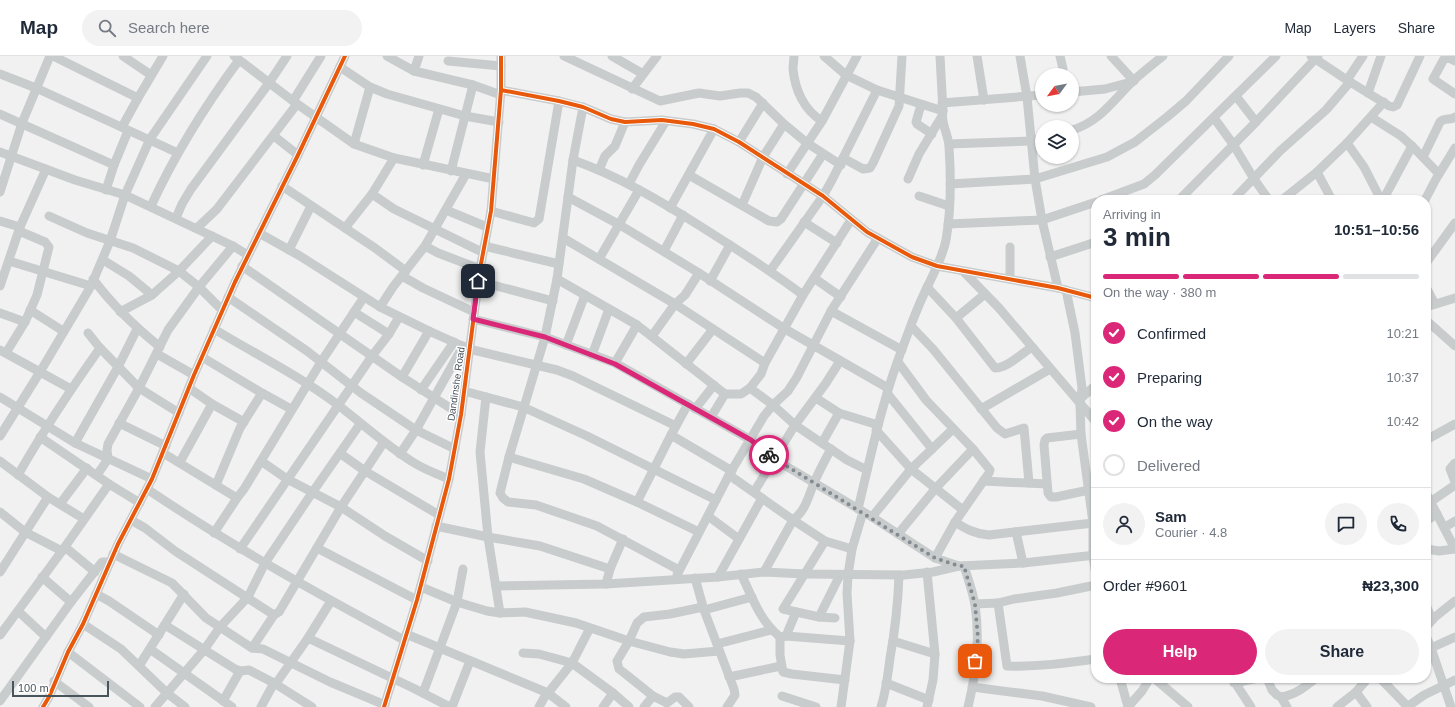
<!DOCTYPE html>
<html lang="en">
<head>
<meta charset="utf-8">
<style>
	body { margin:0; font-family:Arial,sans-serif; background:#f2f2f3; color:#1f2937; height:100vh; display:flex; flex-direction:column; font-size:15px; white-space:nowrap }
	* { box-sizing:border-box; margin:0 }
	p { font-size:13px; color:#747a83 }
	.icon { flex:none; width:22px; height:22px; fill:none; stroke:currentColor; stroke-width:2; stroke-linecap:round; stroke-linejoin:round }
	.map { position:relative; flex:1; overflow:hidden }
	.side { position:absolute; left:1091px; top:139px; width:340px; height:488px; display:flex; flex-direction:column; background:#fff; border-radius:16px; box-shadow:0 1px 3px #0004 }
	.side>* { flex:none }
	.needle { width:26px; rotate:238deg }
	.tools { position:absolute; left:1035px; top:12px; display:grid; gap:8px }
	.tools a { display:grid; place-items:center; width:44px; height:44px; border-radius:50%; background:#fff; box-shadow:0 1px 3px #0004; font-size:20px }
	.scale { position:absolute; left:12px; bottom:10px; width:97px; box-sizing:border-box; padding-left:4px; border:2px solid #49555d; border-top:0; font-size:11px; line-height:14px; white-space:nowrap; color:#49555d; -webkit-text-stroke:3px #fff; paint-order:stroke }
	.pin { position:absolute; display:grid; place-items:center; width:34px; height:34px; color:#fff; margin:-17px; border-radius:8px; box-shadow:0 2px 6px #0006 }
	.courier { position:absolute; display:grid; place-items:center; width:40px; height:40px; margin:-20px; border:3px solid #db2777; border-radius:50%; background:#fff; color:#222; box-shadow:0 1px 5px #0007 }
	.overview em { font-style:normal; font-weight:700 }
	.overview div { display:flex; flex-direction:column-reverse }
	.overview { display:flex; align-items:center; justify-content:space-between; height:68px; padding:0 12px }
	h1 { font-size:26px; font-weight:700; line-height:30px }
	.bar { display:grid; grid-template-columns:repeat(4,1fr); gap:6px 4px; align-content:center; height:48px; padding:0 12px }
	.bar i { height:5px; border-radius:3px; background:#e0e1e3 }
	.bar .active { background:#db2777 }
	.bar p { grid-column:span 4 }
	.line { display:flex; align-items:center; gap:10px; padding:0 12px; border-top:1px solid #e0e1e3 }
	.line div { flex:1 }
	.round { display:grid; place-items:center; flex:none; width:42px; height:42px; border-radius:21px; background:#f2f2f3 }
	ol { padding:0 12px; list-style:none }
	li { display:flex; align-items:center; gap:12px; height:44px }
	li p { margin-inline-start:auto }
	li .icon { padding:4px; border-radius:50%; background:#db2777; color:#fff; stroke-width:4 }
	li:last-child { color:#747a83 }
	li i { width:22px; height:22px; border:2px solid #e0e1e3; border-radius:50% }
	.action { display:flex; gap:8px; margin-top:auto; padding:8px 12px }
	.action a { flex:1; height:46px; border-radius:24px; background:#db2777; color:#fff; font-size:16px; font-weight:700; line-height:46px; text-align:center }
	.action a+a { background:#f2f2f3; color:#1f2937 }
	header { display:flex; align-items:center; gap:24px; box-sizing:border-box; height:56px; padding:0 20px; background:#fff; border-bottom:1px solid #e0e1e3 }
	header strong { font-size:19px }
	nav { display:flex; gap:22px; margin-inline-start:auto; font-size:14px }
	.search { width:280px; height:36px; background:#f2f2f3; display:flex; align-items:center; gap:10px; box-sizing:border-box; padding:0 14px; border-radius:22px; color:#747a83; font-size:15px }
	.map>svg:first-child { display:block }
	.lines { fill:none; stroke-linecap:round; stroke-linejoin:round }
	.minor { stroke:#c8cccd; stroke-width:9 }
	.cycleway-casing { stroke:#fff; stroke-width:6 }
	.cycleway { stroke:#e8590c; stroke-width:4 }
	.done { stroke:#848c91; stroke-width:4; stroke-dasharray:0 7.2 }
	.route { stroke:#db2777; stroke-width:5 }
	.labels { text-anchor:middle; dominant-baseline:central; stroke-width:3; stroke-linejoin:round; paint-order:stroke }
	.street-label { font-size:10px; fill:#49555d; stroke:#fff }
</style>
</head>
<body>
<header>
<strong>Map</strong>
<div class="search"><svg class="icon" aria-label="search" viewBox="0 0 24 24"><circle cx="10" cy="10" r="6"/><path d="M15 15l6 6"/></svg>Search here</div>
<nav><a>Map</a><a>Layers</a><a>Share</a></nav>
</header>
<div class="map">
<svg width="1455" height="651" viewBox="0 0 1455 651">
	<rect width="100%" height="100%" fill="#f2f1f1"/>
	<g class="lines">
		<!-- minor -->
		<g class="minor">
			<path d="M53,0L138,42"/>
			<path d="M123,0L151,19"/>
			<path d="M234,0L293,45L354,88L394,102L494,123"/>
			<path d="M387,0L414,15L473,29L501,39"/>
			<path d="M564,0L660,45L699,37L720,40L740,37H748L756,41L784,68L807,87L841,109"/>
			<path d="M612,0L643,18"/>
			<path d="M794,0C794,4 793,9 793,13C795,34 804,54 822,65"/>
			<path d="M824,0L846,19L877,34L943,55"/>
			<path d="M977,0L984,44"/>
			<path d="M1020,0L1027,41L1035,123L1042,164L1058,232"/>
			<path d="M1060,0L1063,13"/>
			<path d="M1111,0L1134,25"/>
			<path d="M1311,0L1347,24L1389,50L1393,51L1397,49L1420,0"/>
			<path d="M448,5L501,10"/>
			<path d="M1455,5L1449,2L1444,3L1433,23L1455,38"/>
			<path d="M340,11L370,31L387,38L465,60L499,66"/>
			<path d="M414,15L419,0"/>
			<path d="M0,18L36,32L178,97"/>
			<path d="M1347,24L1363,0"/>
			<path d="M632,33L657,0"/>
			<path d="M501,34L559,45L583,51L611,63L625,66L662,64L693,68L714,73L739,86L823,140L867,176L912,201L937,210L1058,232L1096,242"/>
			<path d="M1072,36L1105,33L1131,26"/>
			<path d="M1368,37L1381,0"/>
			<path d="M1236,40L1256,66"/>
			<path d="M293,45L321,0"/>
			<path d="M942,47L1042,39"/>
			<path d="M921,49L916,66L917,68L932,78"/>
			<path d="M583,51L573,104L557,223L545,281L509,401L500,437L503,442L508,446L536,449L597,470L679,514"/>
			<path d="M0,58L114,109"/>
			<path d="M1371,61L1401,80L1412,90L1439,118"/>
			<path d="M1214,62L1233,88L1254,123L1269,144"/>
			<path d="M122,71L138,42L163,0"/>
			<path d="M1072,74C1100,66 1114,43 1134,24C1143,16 1153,8 1163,0"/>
			<path d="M274,80L298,99"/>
			<path d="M739,86L763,47"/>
			<path d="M1347,87L1364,111L1381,144"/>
			<path d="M354,88L370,31"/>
			<path d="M949,88L1032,85L1042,82"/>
			<path d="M0,96L75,124L125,139L233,190L248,199"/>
			<path d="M1423,101L1440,66C1445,61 1450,65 1455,61"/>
			<path d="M843,102L863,113L870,112L873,107L899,50L902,0"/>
			<path d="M573,104C618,120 659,144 700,170C735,192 770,214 803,239"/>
			<path d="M423,109L439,53"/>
			<path d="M599,114L605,100L615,90L625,66"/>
			<path d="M451,115L473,29"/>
			<path d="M1317,116L1332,144"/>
			<path d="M787,118L822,65L857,0"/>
			<path d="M689,119L769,165L777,166L781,163L823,98"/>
			<path d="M908,123L919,98L942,60"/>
			<path d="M629,128L639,109L666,65"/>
			<path d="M950,128L1035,123L1107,101L1135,86L1167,61L1186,45L1229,0"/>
			<path d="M282,130L375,192L406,215"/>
			<path d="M106,134L114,109L128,75"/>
			<path d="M0,136L22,67L50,0"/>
			<path d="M372,138L394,153L482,196"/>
			<path d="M919,140L949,150"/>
			<path d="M568,141L620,169L699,217L785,273L888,332"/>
			<path d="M1101,144L1144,128L1155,119L1276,0"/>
			<path d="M1179,144L1256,66L1318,0"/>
			<path d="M1233,144L1280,95L1326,54L1350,26"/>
			<path d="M1282,144L1317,116L1347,87L1384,46"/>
			<path d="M1383,144L1412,90"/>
			<path d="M1425,144L1436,123L1455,92"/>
			<path d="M742,149L763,101L784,68"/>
			<path d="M151,150C175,98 205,50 239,4"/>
			<path d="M670,152L714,73"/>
			<path d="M446,154L487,171"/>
			<path d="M491,155L534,167L539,163L559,45"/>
			<path d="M49,160L87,177L133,192L179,215L199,231L222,254"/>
			<path d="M176,162L182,148L191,133L269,27L287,0"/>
			<path d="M851,164L803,239L765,307L761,318L750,332L773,349L795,369L847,404L867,414"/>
			<path d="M0,165L20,171"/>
			<path d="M804,166L837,187"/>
			<path d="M948,168L1042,164L1096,146"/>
			<path d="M197,172L217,153L297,48"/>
			<path d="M345,172L372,138L394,102"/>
			<path d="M259,177L300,200L380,251L429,275L469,293L557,314L573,320L676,370"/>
			<path d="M563,182L675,248L765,307"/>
			<path d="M425,190L438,197L480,213"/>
			<path d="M484,190L559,208"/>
			<path d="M1010,191V223"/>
			<path d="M289,194L311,150"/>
			<path d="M664,195L683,159"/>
			<path d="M1050,201L1096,186"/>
			<path d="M599,203L639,134"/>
			<path d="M103,204L129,220L152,239"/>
			<path d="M9,205L91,230"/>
			<path d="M1426,207L1455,167"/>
			<path d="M242,210L402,321L461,359"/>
			<path d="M770,215L823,140L832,124L877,34"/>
			<path d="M964,216L999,252L1096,366"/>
			<path d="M402,220L423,232L474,256"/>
			<path d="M814,222L841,241"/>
			<path d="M93,223C113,250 134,270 160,291"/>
			<path d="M557,223L637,269L725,338H741L750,332"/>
			<path d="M478,225L553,245"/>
			<path d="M710,225L730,189"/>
			<path d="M0,230L20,171L46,113"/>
			<path d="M927,231L956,262L995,312C1007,312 1021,298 1032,291"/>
			<path d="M1426,231L1435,248"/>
			<path d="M1066,234L1075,277L1082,332L1080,349L1081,378L1093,467V500L1096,519"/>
			<path d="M228,241L307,295L361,337L416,374L455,393"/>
			<path d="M380,251L393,231L425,190L466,118"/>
			<path d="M1426,251L1455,242"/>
			<path d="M30,254L63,275"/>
			<path d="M831,255L902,294"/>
			<path d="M120,256L152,239L179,215L212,180"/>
			<path d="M354,256L389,278"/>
			<path d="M0,257L25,266"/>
			<path d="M956,262L985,238"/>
			<path d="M473,263L545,281L615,307L751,384L774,403L872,461L935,502L959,510"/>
			<path d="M1426,264L1455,290"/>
			<path d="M911,270L933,293L997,372L1005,378L1024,372L1029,427"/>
			<path d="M214,273C255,298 300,320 338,349C364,369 388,391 416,408C426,414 437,418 449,423"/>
			<path d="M88,277L100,292L139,332L179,357"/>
			<path d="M652,280L675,248L685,239L699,217"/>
			<path d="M566,289L585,239"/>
			<path d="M0,294L71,333"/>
			<path d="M1096,294V297"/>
			<path d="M6,297L25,266L37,239L49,191L45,186L19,175"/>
			<path d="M157,298L194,319"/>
			<path d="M592,299L609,253"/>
			<path d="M202,301L262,337L291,353"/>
			<path d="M898,306L926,344L973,393L990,414L989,417L955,466L935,502"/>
			<path d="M615,307L637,269"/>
			<path d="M686,308L713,273"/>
			<path d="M402,321L429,275"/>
			<path d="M189,332L212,348L244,366"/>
			<path d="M421,334L454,286"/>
			<path d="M464,335L523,351L587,380L716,444"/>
			<path d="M887,337L932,393"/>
			<path d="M0,341L75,387L152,423"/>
			<path d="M486,341L480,396L488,481L500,557"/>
			<path d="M816,342L839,357L878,369"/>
			<path d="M1081,342L1096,329"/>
			<path d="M695,353L714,329"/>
			<path d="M981,353L1050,313"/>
			<path d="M711,361L725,338"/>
			<path d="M119,367L166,390"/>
			<path d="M876,374L911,413L963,454"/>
			<path d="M1081,378L1047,382L1045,384L1044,389L1048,437L1051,441H1056L1089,434"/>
			<path d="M671,379L732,415"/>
			<path d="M0,380L40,316L91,230L110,185L125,139L150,83L207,0"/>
			<path d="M40,381L109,428L140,447"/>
			<path d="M1426,384L1455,368"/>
			<path d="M75,387L118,311L137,273"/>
			<path d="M822,387L839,357"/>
			<path d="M163,397L237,442"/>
			<path d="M341,398L365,415L439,459"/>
			<path d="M400,398L416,374L463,290"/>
			<path d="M509,401L584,423L637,446L699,476"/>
			<path d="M0,405L48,441L84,463"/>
			<path d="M261,405L287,423L341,451L385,480L428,505"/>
			<path d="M180,406L212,348"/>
			<path d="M1455,407L1450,413L1455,426"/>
			<path d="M18,419C43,375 71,333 100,292"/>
			<path d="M97,419L108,403L107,394L108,388L139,332L168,274L199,231L233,190"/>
			<path d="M729,419L793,464L825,485L852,493"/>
			<path d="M983,425L1047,428"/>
			<path d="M216,429L240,372L262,337"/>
			<path d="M147,433C230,489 316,537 404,584"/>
			<path d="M754,436L795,369L826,327L840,305"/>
			<path d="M1426,437L1455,493"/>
			<path d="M637,446L671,379L688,348"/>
			<path d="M60,448L87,412"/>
			<path d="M1426,449L1455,429"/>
			<path d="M858,453C871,399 882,345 902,293C909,275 915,257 923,240C931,222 942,204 946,184C951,155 951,120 949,91C949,79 940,67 943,55L940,0"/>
			<path d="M0,456L25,476L62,495"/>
			<path d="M708,460L739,483"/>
			<path d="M872,461L911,413L953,373"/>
			<path d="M131,464L145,472L175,495L274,559"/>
			<path d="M1426,465L1437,458"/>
			<path d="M955,466C966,473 975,478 989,479L1093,467"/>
			<path d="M436,470L488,481L540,490L610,513"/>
			<path d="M1445,471L1455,465"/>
			<path d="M1016,476L1023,507"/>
			<path d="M214,477L237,442L244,433L321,306L364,241"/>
			<path d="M898,478L935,433L973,393"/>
			<path d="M825,485L783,553L819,561L835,562"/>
			<path d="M65,491L95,516"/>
			<path d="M317,492L417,544"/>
			<path d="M240,493L372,300L389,278L399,261"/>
			<path d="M1426,493L1439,495L1455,493"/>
			<path d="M113,498L172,527L206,562L252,592L263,593L330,626L385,649"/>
			<path d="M964,510C968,523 973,536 975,549C980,582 976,619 968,651"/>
			<path d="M0,516L48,441"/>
			<path d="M764,516L793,464C806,454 808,441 814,427C819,415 825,404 831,393"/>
			<path d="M741,518C752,540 759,564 780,581L786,580L850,585"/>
			<path d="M677,519L729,419L764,360L773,349L788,335L797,321L831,255L878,182"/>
			<path d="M42,521L71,546"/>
			<path d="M718,521L762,442"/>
			<path d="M695,522L704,554L734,633L735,639L727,651"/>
			<path d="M606,528L610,513L623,483"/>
			<path d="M496,530L606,528L718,521L764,516L805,518L904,519L933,516L959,510L1023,507L1096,499"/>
			<path d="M421,531L457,546L487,555L500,557L525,556L576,567L629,585L670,596L684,598L719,595"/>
			<path d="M96,538L109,545L159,579"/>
			<path d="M998,547L1007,610C1037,611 1067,607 1096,603"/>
			<path d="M975,548L998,547L1014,543L1057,537L1096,529"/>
			<path d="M1426,549L1432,564"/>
			<path d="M704,554L752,541"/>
			<path d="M18,555L46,581"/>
			<path d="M819,561L840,519"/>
			<path d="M83,568L121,593L167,637L185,651"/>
			<path d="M165,569L235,613L240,615L249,614L274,627L312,651"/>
			<path d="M1426,571L1435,561L1455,545"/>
			<path d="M406,578L548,637L566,651"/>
			<path d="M0,579L62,495L109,428"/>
			<path d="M786,580L796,556"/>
			<path d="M1426,580L1431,592L1451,651"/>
			<path d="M780,581V599L783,616L792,618L845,624"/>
			<path d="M308,582L413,632L450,651"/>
			<path d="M893,585L935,598"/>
			<path d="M717,588L771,574"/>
			<path d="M252,592L274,559L279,556L341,451L384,386"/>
			<path d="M1431,592L1455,581"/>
			<path d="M150,593L232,651"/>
			<path d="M68,596L140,651"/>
			<path d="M523,597L539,598L572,607L613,637L629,651"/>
			<path d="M139,610L184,538"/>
			<path d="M729,621L781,610"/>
			<path d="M1120,622L1128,651"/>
			<path d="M1154,622L1188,651"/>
			<path d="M1232,622L1251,651"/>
			<path d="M1267,622L1272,634L1277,639L1281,641L1287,651"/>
			<path d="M1380,622L1408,651"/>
			<path d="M54,625L89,651"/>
			<path d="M886,627L929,644"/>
			<path d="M1234,627L1258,622"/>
			<path d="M972,631L1042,640L1091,651"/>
			<path d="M1356,636L1367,651"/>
			<path d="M423,637L457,546L463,513"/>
			<path d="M782,640L816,651"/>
			<path d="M1281,641C1295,639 1305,631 1316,622"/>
			<path d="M0,645L71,546L102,506H110"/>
			<path d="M223,645L240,615"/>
			<path d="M43,651L49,641L68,596L83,568L118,488L152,423L194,319L235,226L298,99L345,0"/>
			<path d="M155,651L204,594L220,571L248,541L265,507L312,437L360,368"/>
			<path d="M261,651L274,627L277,626L308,582L331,545"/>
			<path d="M384,651L417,544L449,423L461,359L480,213L491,155L501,34V0"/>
			<path d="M452,651L470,605"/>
			<path d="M539,651L544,642L572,607L590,572"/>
			<path d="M603,651L613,637"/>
			<path d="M644,651L653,640"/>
			<path d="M689,651L679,641H675L667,647L653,640L623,616L619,613L617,605L629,585L637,567L644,561L670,558L703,551"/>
			<path d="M841,651L850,585L847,537L848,519L852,493L863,456"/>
			<path d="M881,651C886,635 888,619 890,602C895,575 898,547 899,519"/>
			<path d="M927,651L933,624L935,598L927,516"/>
			<path d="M1128,651L1142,635L1150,622"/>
			<path d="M1337,651L1356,636L1368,622"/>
			<path d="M1407,651L1424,639L1455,624"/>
		</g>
		<defs>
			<g id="cycleway">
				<path d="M501,34L559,45L583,51L611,63L625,66L662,64L693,68L714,73L739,86L823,140L867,176L912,201L937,210L1058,232L1096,242"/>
				<path d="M43,651L49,641L68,596L83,568L118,488L152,423L194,319L235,226L298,99L345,0"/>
				<path d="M384,651L417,544L449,423L461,359L480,213L491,155L501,34V0"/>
			</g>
		</defs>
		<!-- cycleway casing -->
		<use href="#cycleway" class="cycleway-casing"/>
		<!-- cycleway -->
		<use href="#cycleway" class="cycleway"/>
	</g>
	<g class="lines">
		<!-- done -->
		<path class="done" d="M769,399L935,502L959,510H964L975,548L978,582L975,605"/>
		<!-- route -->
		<path class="route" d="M478,225L473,263L545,281L615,308L751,384L769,399"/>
	</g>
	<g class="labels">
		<!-- street labels -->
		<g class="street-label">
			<text transform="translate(456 328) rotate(-82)">Dandinshe Road</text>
		</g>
	</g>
</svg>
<div class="tools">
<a><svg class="needle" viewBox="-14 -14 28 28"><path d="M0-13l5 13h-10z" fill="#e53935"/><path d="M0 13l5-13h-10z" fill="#747a83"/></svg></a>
<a><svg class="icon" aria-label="layers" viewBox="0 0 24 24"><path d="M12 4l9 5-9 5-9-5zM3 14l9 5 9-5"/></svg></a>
</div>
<div class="scale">100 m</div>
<div class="pin" style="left:975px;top:605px;background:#ea580c"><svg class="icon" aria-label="bag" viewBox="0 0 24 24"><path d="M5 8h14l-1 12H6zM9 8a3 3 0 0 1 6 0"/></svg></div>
<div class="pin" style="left:478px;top:225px;background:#1f2937"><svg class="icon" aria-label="home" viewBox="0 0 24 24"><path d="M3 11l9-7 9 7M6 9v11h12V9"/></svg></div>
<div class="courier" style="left:769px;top:399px"><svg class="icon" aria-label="bike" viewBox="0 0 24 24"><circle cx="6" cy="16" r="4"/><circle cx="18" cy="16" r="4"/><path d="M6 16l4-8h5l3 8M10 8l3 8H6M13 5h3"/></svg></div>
<section class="side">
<div class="overview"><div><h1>3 min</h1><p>Arriving in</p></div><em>10:51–10:56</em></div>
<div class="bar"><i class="active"></i><i class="active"></i><i class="active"></i><i></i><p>On the way · 380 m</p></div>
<ol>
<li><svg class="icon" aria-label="check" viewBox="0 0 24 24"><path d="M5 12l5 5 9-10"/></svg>Confirmed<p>10:21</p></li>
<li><svg class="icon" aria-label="check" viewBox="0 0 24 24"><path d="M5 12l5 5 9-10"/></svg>Preparing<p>10:37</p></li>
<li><svg class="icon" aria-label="check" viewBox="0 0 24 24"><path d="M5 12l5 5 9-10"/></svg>On the way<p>10:42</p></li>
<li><i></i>Delivered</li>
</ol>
<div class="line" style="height:72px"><a class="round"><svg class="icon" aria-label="person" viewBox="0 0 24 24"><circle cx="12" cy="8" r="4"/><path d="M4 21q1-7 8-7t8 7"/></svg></a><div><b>Sam</b><p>Courier · 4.8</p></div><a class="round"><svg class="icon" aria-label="chat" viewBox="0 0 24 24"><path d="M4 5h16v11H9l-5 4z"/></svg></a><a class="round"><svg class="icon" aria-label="phone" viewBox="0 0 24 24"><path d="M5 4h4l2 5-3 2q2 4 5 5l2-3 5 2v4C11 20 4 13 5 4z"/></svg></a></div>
<div class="line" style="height:52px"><div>Order #9601</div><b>₦23,300</b></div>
<div class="action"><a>Help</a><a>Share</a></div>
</section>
</div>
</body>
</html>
